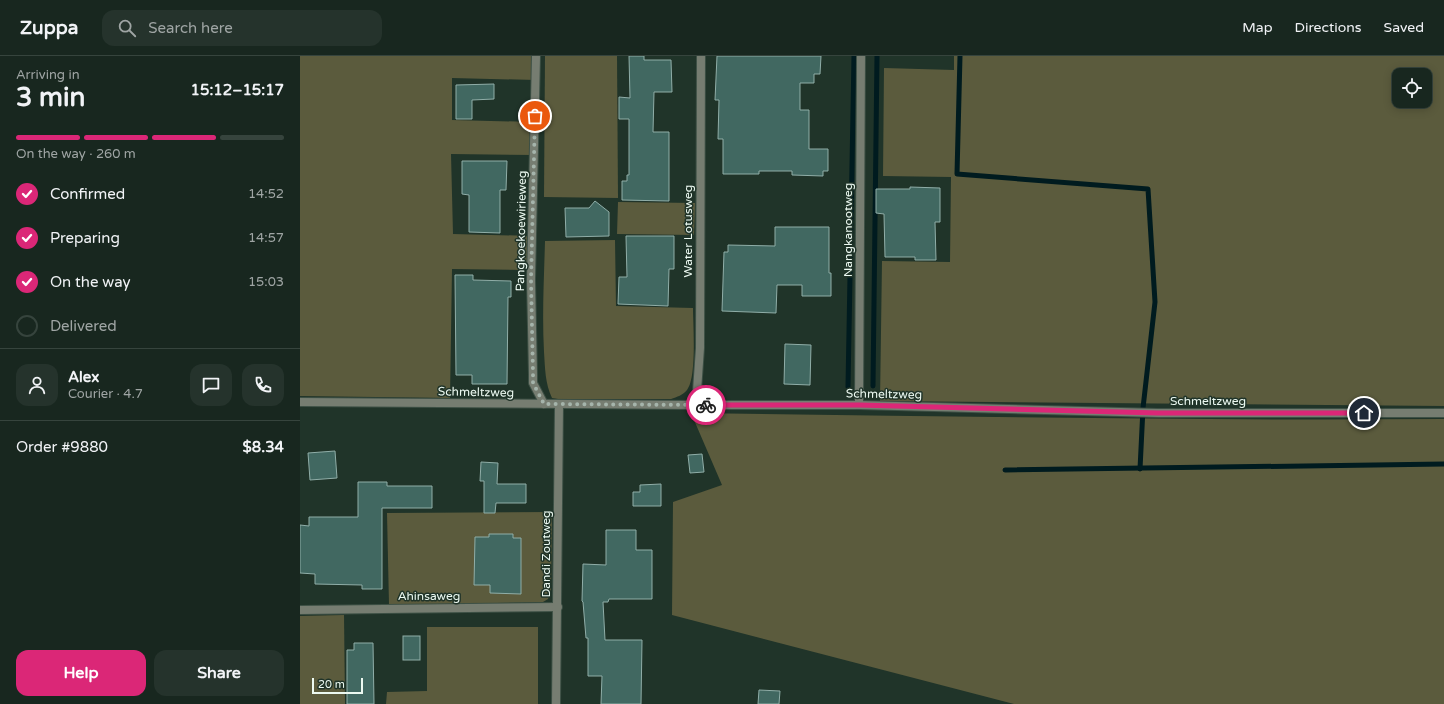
<!DOCTYPE html>
<html lang="en">
<head>
<meta charset="utf-8">
<style>
	body { margin:0; font-family:"Varela Round",sans-serif; background:#25332c; color:#f1f3f6; height:100vh; display:flex; flex-direction:column; font-size:15px; white-space:nowrap }
	* { box-sizing:border-box; margin:0 }
	p { font-size:13px; color:#9fa5a4 }
	.icon { flex:none; width:22px; height:22px; fill:none; stroke:currentColor; stroke-width:2; stroke-linecap:round; stroke-linejoin:round }
	.map { position:relative; flex:1; overflow:hidden }
	.drawer { display:flex; flex-direction:column; background:#18271f; width:300px }
	.drawer>* { flex:none }
	.tools { position:absolute; left:1092px; top:12px; display:grid; gap:8px }
	.tools a { display:grid; place-items:center; width:40px; height:40px; border-radius:8px; background:#18271f; box-shadow:0 2px 10px #0003,0 0 0 1px #36443d; font-size:20px }
	.scale { position:absolute; left:12px; bottom:10px; width:51px; box-sizing:border-box; padding-left:4px; border:2px solid #ecf9f1; border-top:0; font-size:11px; line-height:14px; white-space:nowrap; color:#ecf9f1; -webkit-text-stroke:3px #203429; paint-order:stroke }
	.pin { position:absolute; display:grid; place-items:center; width:34px; height:34px; color:#fff; margin:-17px; border:2px solid #fff; border-radius:50%; box-shadow:0 1px 4px #0007 }
	.courier { position:absolute; display:grid; place-items:center; width:40px; height:40px; margin:-20px; border:3px solid #db2777; border-radius:50%; background:#fff; color:#222; box-shadow:0 1px 5px #0007 }
	.overview em { font-style:normal; font-weight:700 }
	.overview div { display:flex; flex-direction:column-reverse }
	.overview { display:flex; align-items:center; justify-content:space-between; height:68px; padding:0 16px }
	h1 { font-size:26px; font-weight:700; line-height:30px }
	.bar { display:grid; grid-template-columns:repeat(4,1fr); gap:6px 4px; align-content:center; height:48px; padding:0 16px }
	.bar i { height:5px; border-radius:3px; background:#36443d }
	.bar .current { background:#db2777 }
	.bar p { grid-column:span 4 }
	.line { display:flex; align-items:center; gap:10px; padding:0 16px; border-top:1px solid #36443d }
	.line div { flex:1 }
	.round { display:grid; place-items:center; flex:none; width:42px; height:42px; border-radius:12px; background:#25332c }
	ol { padding:0 16px; list-style:none }
	li { display:flex; align-items:center; gap:12px; height:44px }
	li p { margin-inline-start:auto }
	li .icon { padding:4px; border-radius:50%; background:#db2777; color:#fff; stroke-width:4 }
	li:last-child { color:#9fa5a4 }
	li i { width:22px; height:22px; border:2px solid #36443d; border-radius:50% }
	.action { display:flex; gap:8px; margin-top:auto; padding:8px 16px }
	.action a { flex:1; height:46px; border-radius:12px; background:#db2777; color:#fff; font-size:16px; font-weight:700; line-height:46px; text-align:center }
	.action a+a { background:#25332c; color:#f1f3f6 }
	header { display:flex; align-items:center; gap:24px; box-sizing:border-box; height:56px; padding:0 20px; background:#18271f; border-bottom:1px solid #36443d }
	header strong { font-size:19px }
	nav { display:flex; gap:22px; margin-inline-start:auto; font-size:14px }
	.search { width:280px; height:36px; background:#25332c; display:flex; align-items:center; gap:10px; box-sizing:border-box; padding:0 14px; border-radius:12px; color:#9fa5a4; font-size:15px }
	main { display:flex; flex:1; min-height:0 }
	.map>svg:first-child { display:block }
	.green { fill:#5b5b3d; fill-rule:evenodd }
	.lines { fill:none; stroke-linecap:round; stroke-linejoin:round }
	.stream { stroke:#001b1f; stroke-width:5 }
	.building { fill:#416861; stroke:#90aea8 }
	.minor-casing { stroke:#3d5045; stroke-width:10 }
	.minor { stroke:#767d71; stroke-width:8 }
	.done { stroke:#a5b4ab; stroke-width:4; stroke-dasharray:0 7.2 }
	.route { stroke:#db2777; stroke-width:5 }
	.labels { text-anchor:middle; dominant-baseline:central; stroke-width:3; stroke-linejoin:round; paint-order:stroke }
	.street-label { font-size:12px; fill:#ecf9f1; stroke:#203429 }
</style>
</head>
<body>
<header>
<strong>Zuppa</strong>
<div class="search"><svg class="icon" aria-label="search" viewBox="0 0 24 24"><circle cx="10" cy="10" r="6"/><path d="M15 15l6 6"/></svg>Search here</div>
<nav><a>Map</a><a>Directions</a><a>Saved</a></nav>
</header>
<main>
<section class="drawer">
<div class="overview"><div><h1>3 min</h1><p>Arriving in</p></div><em>15:12–15:17</em></div>
<div class="bar"><i class="current"></i><i class="current"></i><i class="current"></i><i></i><p>On the way · 260 m</p></div>
<ol>
<li><svg class="icon" aria-label="check" viewBox="0 0 24 24"><path d="M5 12l5 5 9-10"/></svg>Confirmed<p>14:52</p></li>
<li><svg class="icon" aria-label="check" viewBox="0 0 24 24"><path d="M5 12l5 5 9-10"/></svg>Preparing<p>14:57</p></li>
<li><svg class="icon" aria-label="check" viewBox="0 0 24 24"><path d="M5 12l5 5 9-10"/></svg>On the way<p>15:03</p></li>
<li><i></i>Delivered</li>
</ol>
<div class="line" style="height:72px"><a class="round"><svg class="icon" aria-label="person" viewBox="0 0 24 24"><circle cx="12" cy="8" r="4"/><path d="M4 21q1-7 8-7t8 7"/></svg></a><div><b>Alex</b><p>Courier · 4.7</p></div><a class="round"><svg class="icon" aria-label="chat" viewBox="0 0 24 24"><path d="M4 5h16v11H9l-5 4z"/></svg></a><a class="round"><svg class="icon" aria-label="phone" viewBox="0 0 24 24"><path d="M5 4h4l2 5-3 2q2 4 5 5l2-3 5 2v4C11 20 4 13 5 4z"/></svg></a></div>
<div class="line" style="height:52px"><div>Order #9880</div><b>$8.34</b></div>
<div class="action"><a>Help</a><a>Share</a></div>
</section>
<div class="map">
<svg width="1144" height="648" viewBox="0 0 1144 648">
	<rect width="100%" height="100%" fill="#203429"/>
	<!-- green -->
	<g class="green">
		<path d="M0,0H236V24L152,22V64L234,66V99L151,98L153,178L234,180V214L152,213L150,342L0,340Z"/>
		<path d="M245,0H317L318,142L244,141Z"/>
		<path d="M654,0H1144V350L580,345L582,205L650,206L651,121L583,120L584,12L654,14ZM1099,19H1125V45H1099Z"/>
		<path d="M318,146L395,147L394,179L317,178Z"/>
		<path d="M315,184L316,250L393,252C393,268 397,322 387,334C383,339 377,341 371,343H258L252,342C245,328 245,311 244,296C242,259 244,222 245,185Z"/>
		<path d="M391,357C642,360 893,365 1144,363V648H714L372,559L373,446L422,429Z"/>
		<path d="M252,456L251,536L248,543L243,546L89,549L87,457Z"/>
		<path d="M44,559L45,648H0V560Z"/>
		<path d="M127,571H238V648H86L87,636L127,635Z"/>
	</g>
	<g class="lines">
		<!-- stream -->
		<g class="stream">
			<path d="M660,0L657,118L848,133L855,246L843,352L840,413"/>
			<path d="M573,330L577,0"/>
			<path d="M548,331L554,0"/>
			<path d="M705,414L1144,408"/>
		</g>
	</g>
	<!-- building -->
	<g class="building">
		<path d="M329,0H344V4H371L372,36H354L353,76H369V145L322,144V125H327V119H329V63H319V41L330,42Z"/>
		<path d="M417,0H521L520,18H514V27H500V54H509V93H528V115H523V120L492,119V115H459V118H423V83H418L419,44H415Z"/>
		<path d="M194,28V43L172,44V63H156V29Z"/>
		<path d="M162,105H207L206,134H200V177L169,176V139L162,138Z"/>
		<path d="M610,131L640,132V166H635L636,204H615V201H585L584,158L576,157V133H610Z"/>
		<path d="M295,145L309,156V180L266,181L265,152H289Z"/>
		<path d="M475,171H529V217H531V240H502V229H477L476,257L422,255L424,196H428V189L475,190Z"/>
		<path d="M326,180H374V213H369L368,250L318,248L319,221H327Z"/>
		<path d="M155,219H173V224L211,225V241H208L207,328H172V319H156Z"/>
		<path d="M485,288L511,289L510,329L484,328Z"/>
		<path d="M35,395L37,422L10,424L8,397Z"/>
		<path d="M402,398L404,416L390,417L388,399Z"/>
		<path d="M181,406L198,407L197,428H226V447H196L195,457H184V425H180Z"/>
		<path d="M58,426H87V430H132V452H82V533H62V529L15,528V518L0,517V469L9,470V461H58Z"/>
		<path d="M361,428V450H333V436H340V429Z"/>
		<path d="M306,474H336V494H352V543H309L308,546H303L305,584H342L341,648H301L302,620H288V582H286L283,546L282,545L283,508L306,509Z"/>
		<path d="M189,478H213V482H221V538L190,537V529H174L175,481H189Z"/>
		<rect x="103" y="580" width="17" height="24"/>
		<path d="M54,587H73L74,648H47V594H54Z"/>
		<path d="M459,634L480,635L479,648H458Z"/>
	</g>
	<g class="lines">
		<defs>
			<g id="minor">
				<path d="M236,0L231,224L233,319V327L244,348"/>
				<path d="M0,346L396,349H559L858,357H1144"/>
				<path d="M396,349L400,292L401,0"/>
				<path d="M559,349L561,0"/>
				<path d="M0,554L258,551"/>
				<path d="M256,648L259,349"/>
			</g>
		</defs>
		<!-- minor casing -->
		<use href="#minor" class="minor-casing"/>
		<!-- minor -->
		<use href="#minor" class="minor"/>
	</g>
	<g class="lines">
		<!-- done -->
		<path class="done" d="M235,60L231,224L233,319V327L244,348L406,349"/>
		<!-- route -->
		<path class="route" d="M406,349H559L858,357H1064"/>
	</g>
	<g class="labels">
		<!-- street labels -->
		<g class="street-label">
			<text transform="translate(548 174) rotate(-90)">Nangkanootweg</text>
			<text transform="translate(221 175) rotate(-89)">Pangkoekoewirieweg</text>
			<text transform="translate(388 175) rotate(-90)">Water Lotusweg</text>
			<text transform="translate(176 336) rotate(1)">Schmeltzweg</text>
			<text transform="translate(584 338) rotate(1)">Schmeltzweg</text>
			<text x="908" y="345">Schmeltzweg</text>
			<text transform="translate(246 498) rotate(-90)">Dandi Zoutweg</text>
			<text x="129" y="540">Ahinsaweg</text>
		</g>
	</g>
</svg>
<div class="tools">
<a><svg class="icon" aria-label="locate" viewBox="0 0 24 24"><circle cx="12" cy="12" r="6"/><path d="M12 2v4M12 18v4M2 12h4M18 12h4"/></svg></a>
</div>
<div class="scale">20 m</div>
<div class="pin" style="left:235px;top:60px;background:#ea580c"><svg class="icon" aria-label="bag" viewBox="0 0 24 24"><path d="M5 8h14l-1 12H6zM9 8a3 3 0 0 1 6 0"/></svg></div>
<div class="pin" style="left:1064px;top:357px;background:#1f2937"><svg class="icon" aria-label="home" viewBox="0 0 24 24"><path d="M3 11l9-7 9 7M6 9v11h12V9"/></svg></div>
<div class="courier" style="left:406px;top:349px"><svg class="icon" aria-label="bike" viewBox="0 0 24 24"><circle cx="6" cy="16" r="4"/><circle cx="18" cy="16" r="4"/><path d="M6 16l4-8h5l3 8M10 8l3 8H6M13 5h3"/></svg></div>
</div>
</main>
</body>
</html>
